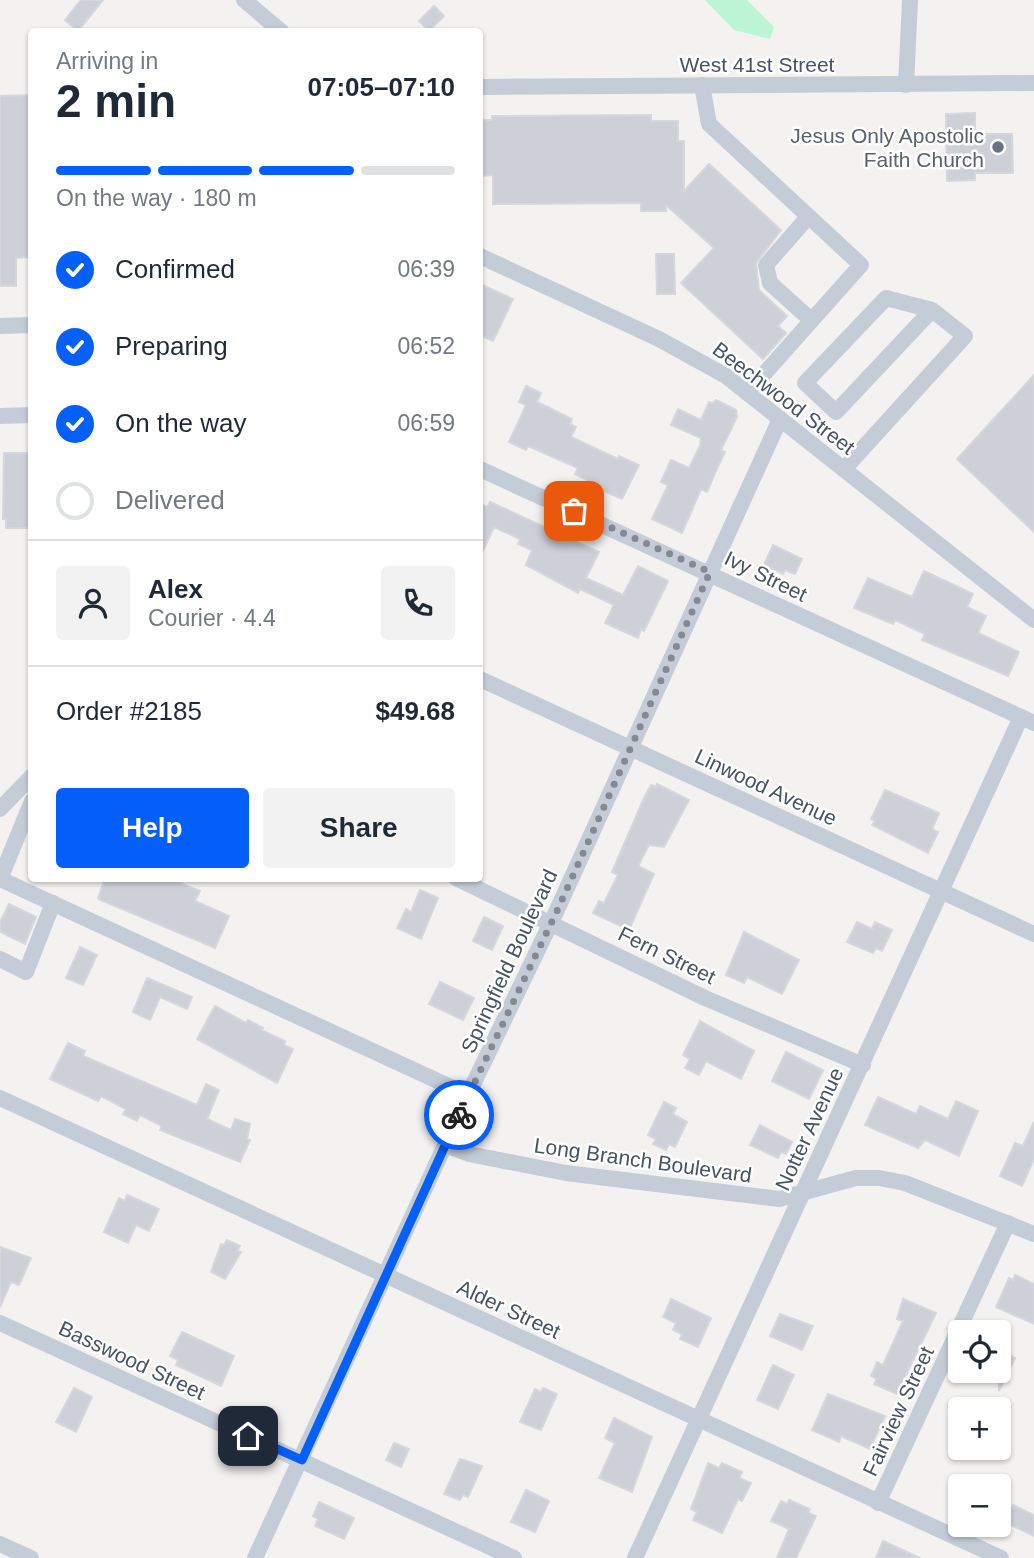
<!DOCTYPE html>
<html lang="en">
<head>
<meta charset="utf-8">
<style>
	body { margin:0; font-family:Helvetica,sans-serif; background:#f2f2f3; color:#1f2937; height:100vh; display:flex; flex-direction:column; font-size:26px; white-space:nowrap }
	* { box-sizing:border-box; margin:0 }
	p { font-size:23px; color:#747a83 }
	.icon { flex:none; width:38px; height:38px; fill:none; stroke:currentColor; stroke-width:2; stroke-linecap:round; stroke-linejoin:round }
	.map { position:relative; flex:1; overflow:hidden }
	.details { position:absolute; left:28px; top:28px; width:455px; height:854px; display:flex; flex-direction:column; background:#fff; border-radius:7px; box-shadow:0 2px 5px #0004 }
	.details>* { flex:none }
	.tools { position:absolute; left:948px; top:1320px; display:grid; gap:14px }
	.tools a { display:grid; place-items:center; width:63px; height:63px; border-radius:7px; background:#fff; box-shadow:0 2px 5px #0004; font-size:35px }
	.pin { position:absolute; display:grid; place-items:center; width:60px; height:60px; color:#fff; margin:-30px; border-radius:14px; box-shadow:0 4px 10px #0006 }
	.courier { position:absolute; display:grid; place-items:center; width:70px; height:70px; margin:-35px; border:5px solid #055ffa; border-radius:50%; background:#fff; color:#222; box-shadow:0 2px 9px #0007 }
	.headline em { font-style:normal; font-weight:700 }
	.headline div { display:flex; flex-direction:column-reverse }
	.headline { display:flex; align-items:center; justify-content:space-between; height:119px; padding:0 28px }
	h1 { font-size:46px; font-weight:700; line-height:52px }
	.bar { display:grid; grid-template-columns:repeat(4,1fr); gap:10px 7px; align-content:center; height:84px; padding:0 28px }
	.bar i { height:9px; border-radius:5px; background:#e0e1e3 }
	.bar .active { background:#055ffa }
	.bar p { grid-column:span 4 }
	.line { display:flex; align-items:center; gap:18px; padding:0 28px; border-top:2px solid #e0e1e3 }
	.line div { flex:1 }
	.round { display:grid; place-items:center; flex:none; width:74px; height:74px; border-radius:7px; background:#f2f2f3 }
	ol { padding:0 28px; list-style:none }
	li { display:flex; align-items:center; gap:21px; height:77px }
	li p { margin-inline-start:auto }
	li .icon { padding:7px; border-radius:50%; background:#055ffa; color:#fff; stroke-width:4 }
	li:last-child { color:#747a83 }
	li i { width:38px; height:38px; border:4px solid #e0e1e3; border-radius:50% }
	.cta { display:flex; gap:14px; margin-top:auto; padding:14px 28px }
	.cta a { flex:1; height:80px; border-radius:7px; background:#055ffa; color:#fff; font-size:28px; font-weight:700; line-height:80px; text-align:center }
	.cta a+a { background:#f2f2f3; color:#1f2937 }
	.map>svg:first-child { display:block }
	.green { fill:#bcf5d6 }
	.building { fill:#cdd0d6; stroke:#d5d7dd; stroke-width:2 }
	.lines { fill:none; stroke-linecap:round; stroke-linejoin:round }
	.minor { stroke:#c4ccd7; stroke-width:16 }
	.done { stroke:#848a93; stroke-width:7; stroke-dasharray:0 12.6 }
	.route { stroke:#055ffa; stroke-width:9 }
	.worship-dot { fill:#6b7280; stroke:#fff; stroke-width:2.5 }
	.labels { text-anchor:middle; dominant-baseline:central; stroke-width:5; stroke-linejoin:round; paint-order:stroke }
	.street-label { font-size:21px; fill:#475361; stroke:#fff }
	.worship-label { font-size:21px; fill:#5b616d; stroke:#fff; text-anchor:end }
</style>
</head>
<body>
<div class="map">
<svg width="1034" height="1558" viewBox="0 0 1034 1558">
	<rect width="100%" height="100%" fill="#f4f1f1"/>
	<!-- green -->
	<path class="green" d="M705,0H747L774,27L770,39L734,30Z"/>
	<!-- building -->
	<g class="building">
		<path d="M81,0H103L78,31L65,20Z"/>
		<path d="M434,6L444,16L429,31L419,21Z"/>
		<path d="M32,95V257L16,258V286H0V96Z"/>
		<path d="M975,113V134H1012L1013,173H975V180L947,181L946,114Z"/>
		<path d="M651,115V121H678V141H684V191L709,164L781,230L756,263L759,290L787,316L778,326L786,333L763,359L681,283L714,248L666,205V211H641V203L493,204V175L480,176V120H492V116Z"/>
		<path d="M656,254H674L675,294H657Z"/>
		<path d="M480,284L513,299L493,341L480,335Z"/>
		<path d="M1034,375V532L957,459Z"/>
		<path d="M526,386L541,393L537,402L572,419L570,424L576,427L571,437L618,459L619,456L639,465L622,499L586,483L587,480L575,474L578,468L528,446L526,450L509,442L526,405L519,402Z"/>
		<path d="M716,400L736,410L737,417L721,450L725,452L715,473L707,492L701,489L682,533L652,519L668,485L661,482L671,460L689,468L700,446L701,438L671,425L678,409L701,420L709,402L713,403Z"/>
		<path d="M4,453H32V528H6V519H3Z"/>
		<path d="M490,502L599,552L586,578L623,595L638,566L668,581L644,631L641,629L638,638L605,623L614,605L580,589L578,593L526,565L532,550L518,544L520,539L494,527L480,557V503L487,507Z"/>
		<path d="M773,545L802,559L795,574L785,570L783,574L764,565Z"/>
		<path d="M924,571L973,594L967,607L986,616L978,633L1019,652L1008,676L922,640L925,634L895,620L893,624L854,608L868,578L912,597Z"/>
		<path d="M657,784L689,800L664,847L649,845L638,866L654,874L629,930L593,913L599,901L604,903L618,875L612,872L644,798L651,785L656,787Z"/>
		<path d="M885,790L939,813L932,829L938,832L928,853L872,825L875,821L871,819Z"/>
		<path d="M105,878H167L200,891L195,901L229,916L215,948L98,899Z"/>
		<path d="M420,890L438,898L421,939L397,928L406,909L411,912Z"/>
		<path d="M9,904L36,917L25,944L0,932V922Z"/>
		<path d="M484,917L503,926L492,950L473,941Z"/>
		<path d="M857,922L872,929L875,922L892,930L882,951L876,948L873,953L847,942Z"/>
		<path d="M744,932L799,960L782,994L747,977L744,983L726,975Z"/>
		<path d="M80,947L97,955L83,985L66,978Z"/>
		<path d="M147,978L192,997L187,1009L160,997L150,1020L133,1012Z"/>
		<path d="M440,982L474,998L463,1020L429,1004Z"/>
		<path d="M215,1006L246,1023L248,1020L263,1028L261,1030L285,1041L284,1045L293,1049L277,1083L197,1039Z"/>
		<path d="M700,1021L754,1051L741,1079L706,1061L699,1075L685,1068L690,1059L683,1055Z"/>
		<path d="M68,1043L85,1051L83,1056L197,1105L206,1084L219,1090L207,1119L231,1130L235,1119L250,1124L247,1139L250,1140L240,1162L160,1130L162,1126L140,1115L137,1121L123,1114L126,1109L101,1096L98,1101L50,1079Z"/>
		<path d="M786,1052L823,1070L809,1099L772,1081Z"/>
		<path d="M878,1097L916,1114L920,1106L948,1119L956,1101L978,1111L959,1156L925,1140L918,1148L865,1125Z"/>
		<path d="M664,1102L676,1108L673,1114L687,1122L675,1147L669,1144L666,1150L653,1144L656,1139L648,1135Z"/>
		<path d="M1034,1122V1159L1022,1186L1000,1176L1015,1143L1023,1146Z"/>
		<path d="M760,1125L792,1142L786,1154L781,1152L778,1158L750,1145Z"/>
		<path d="M127,1195L159,1209L149,1231L136,1225L128,1243L104,1232L119,1198L125,1201Z"/>
		<path d="M227,1240L240,1246L237,1251L241,1252L225,1279L211,1272L221,1244L224,1245Z"/>
		<path d="M0,1247L31,1258L19,1285L11,1282L0,1307Z"/>
		<path d="M1015,1275L1034,1284V1324L996,1307L1009,1278L1013,1280Z"/>
		<path d="M671,1299L711,1318L698,1347L680,1339L682,1334L673,1330L676,1323L663,1317Z"/>
		<path d="M903,1299L936,1313L897,1394L874,1384L877,1379L871,1376L877,1362L883,1365L903,1321L897,1319Z"/>
		<path d="M780,1314L813,1326L802,1350L770,1336Z"/>
		<path d="M182,1332L234,1356L221,1386L176,1365L178,1360L170,1356Z"/>
		<path d="M999,1351L1015,1358L999,1391Z"/>
		<path d="M773,1365L794,1375L778,1409L757,1400Z"/>
		<path d="M74,1388L92,1397L76,1432L56,1422Z"/>
		<path d="M543,1388L557,1394L541,1430L520,1422L535,1389L541,1392Z"/>
		<path d="M828,1394L885,1416L870,1449L841,1436L839,1442L812,1430Z"/>
		<path d="M614,1418L652,1437L632,1492L599,1478L615,1443L605,1438Z"/>
		<path d="M394,1443L409,1449L401,1467L386,1460Z"/>
		<path d="M460,1459L482,1466L468,1497L463,1495L460,1500L444,1494Z"/>
		<path d="M708,1463L719,1468L722,1463L742,1472L739,1478L751,1483L742,1501L738,1499L722,1533L693,1520L697,1512L691,1509Z"/>
		<path d="M526,1490L549,1501L535,1532L511,1522Z"/>
		<path d="M789,1500L810,1509L808,1513L816,1516L796,1558H777L789,1529L771,1521L781,1501L787,1504Z"/>
		<path d="M319,1502L354,1518L344,1539L315,1526L318,1519L313,1516Z"/>
		<path d="M1013,1505L1034,1515V1536L1005,1522Z"/>
		<path d="M883,1541L920,1558H876Z"/>
	</g>
	<g class="lines">
		<!-- minor -->
		<g class="minor">
			<path d="M244,0L282,32"/>
			<path d="M702,85L709,124L861,265L747,393"/>
			<path d="M906,85L910,0"/>
			<path d="M480,87L1034,83"/>
			<path d="M808,217L766,265L770,283L811,320"/>
			<path d="M480,256L659,339L726,376L1034,620"/>
			<path d="M0,326L32,325"/>
			<path d="M0,416L32,415"/>
			<path d="M480,469L1034,723"/>
			<path d="M844,469L965,336L932,310L836,412L805,383L886,298L932,310"/>
			<path d="M480,679L1034,934"/>
			<path d="M0,809L32,776"/>
			<path d="M456,878L705,998L863,1065"/>
			<path d="M0,879L468,1095"/>
			<path d="M0,879L32,801"/>
			<path d="M0,959L26,972L53,903"/>
			<path d="M0,1098L1001,1558"/>
			<path d="M446,1145L469,1154L566,1173L779,1199L856,1178H879L905,1183L1034,1234"/>
			<path d="M0,1323L514,1558"/>
			<path d="M878,1503L1008,1223"/>
			<path d="M0,1544L31,1558"/>
			<path d="M255,1558L468,1095L557,910L780,419"/>
			<path d="M635,1558L1021,717"/>
		</g>
	</g>
	<g class="lines">
		<!-- done -->
		<path class="done" d="M459,1115L557,911L710,572L574,511"/>
		<!-- route -->
		<path class="route" d="M248,1436L302,1460L459,1115"/>
	</g>
	<!-- markers -->
	<circle class="worship-dot" cx="998" cy="147" r="7"/>
	<g class="labels">
		<!-- street labels -->
		<g class="street-label">
			<text x="757" y="64">West 41st Street</text>
			<text transform="translate(784 398) rotate(37)">Beechwood Street</text>
			<text transform="translate(766 576) rotate(26)">Ivy Street</text>
			<text transform="translate(766 787) rotate(25)">Linwood Avenue</text>
			<text transform="translate(667 955) rotate(26)">Fern Street</text>
			<text transform="translate(509 961) rotate(-65)">Springfield Boulevard</text>
			<text transform="translate(809 1129) rotate(-65)">Notter Avenue</text>
			<text transform="translate(643 1160) rotate(8)">Long Branch Boulevard</text>
			<text transform="translate(509 1309) rotate(25)">Alder Street</text>
			<text transform="translate(132 1360) rotate(25)">Basswood Street</text>
			<text transform="translate(898 1411) rotate(-65)">Fairview Street</text>
		</g>
		<!-- worship labels -->
		<g class="worship-label">
			<text x="984" y="135">Jesus Only Apostolic<tspan x="984" dy="24">Faith Church</tspan></text>
		</g>
	</g>
</svg>
<div class="tools">
<a><svg class="icon" aria-label="locate" viewBox="0 0 24 24"><circle cx="12" cy="12" r="6"/><path d="M12 2v4M12 18v4M2 12h4M18 12h4"/></svg></a>
<a>+</a>
<a>−</a>
</div>
<div class="pin" style="left:574px;top:511px;background:#ea580c"><svg class="icon" aria-label="bag" viewBox="0 0 24 24"><path d="M5 8h14l-1 12H6zM9 8a3 3 0 0 1 6 0"/></svg></div>
<div class="pin" style="left:248px;top:1436px;background:#1f2937"><svg class="icon" aria-label="home" viewBox="0 0 24 24"><path d="M3 11l9-7 9 7M6 9v11h12V9"/></svg></div>
<div class="courier" style="left:459px;top:1115px"><svg class="icon" aria-label="bike" viewBox="0 0 24 24"><circle cx="6" cy="16" r="4"/><circle cx="18" cy="16" r="4"/><path d="M6 16l4-8h5l3 8M10 8l3 8H6M13 5h3"/></svg></div>
<section class="details">
<div class="headline"><div><h1>2 min</h1><p>Arriving in</p></div><em>07:05–07:10</em></div>
<div class="bar"><i class="active"></i><i class="active"></i><i class="active"></i><i></i><p>On the way · 180 m</p></div>
<ol>
<li><svg class="icon" aria-label="check" viewBox="0 0 24 24"><path d="M5 12l5 5 9-10"/></svg>Confirmed<p>06:39</p></li>
<li><svg class="icon" aria-label="check" viewBox="0 0 24 24"><path d="M5 12l5 5 9-10"/></svg>Preparing<p>06:52</p></li>
<li><svg class="icon" aria-label="check" viewBox="0 0 24 24"><path d="M5 12l5 5 9-10"/></svg>On the way<p>06:59</p></li>
<li><i></i>Delivered</li>
</ol>
<div class="line" style="height:126px"><a class="round"><svg class="icon" aria-label="person" viewBox="0 0 24 24"><circle cx="12" cy="8" r="4"/><path d="M4 21q1-7 8-7t8 7"/></svg></a><div><b>Alex</b><p>Courier · 4.4</p></div><a class="round"><svg class="icon" aria-label="phone" viewBox="0 0 24 24"><path d="M5 4h4l2 5-3 2q2 4 5 5l2-3 5 2v4C11 20 4 13 5 4z"/></svg></a></div>
<div class="line" style="height:91px"><div>Order #2185</div><b>$49.68</b></div>
<div class="cta"><a>Help</a><a>Share</a></div>
</section>
</div>
</body>
</html>
